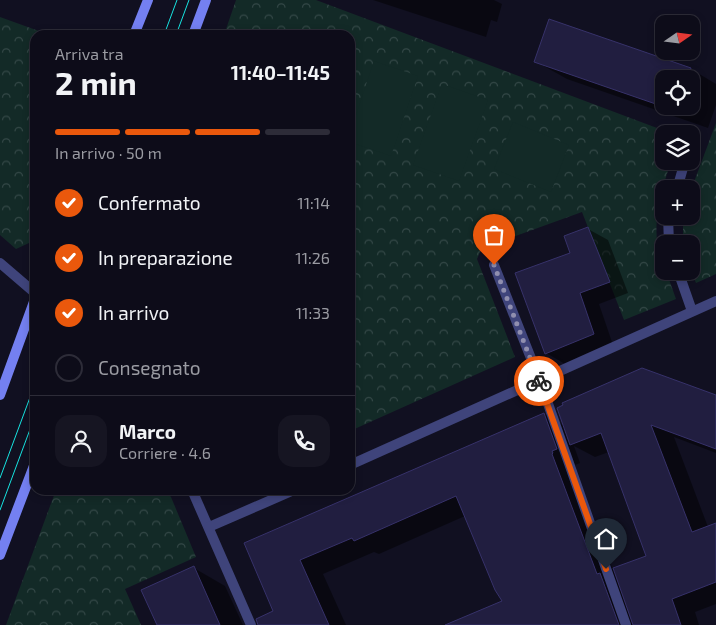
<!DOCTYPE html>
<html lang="it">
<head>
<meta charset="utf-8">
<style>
	body { margin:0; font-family:"Exo 2",sans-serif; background:#161522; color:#f1f3f6; height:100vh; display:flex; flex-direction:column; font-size:19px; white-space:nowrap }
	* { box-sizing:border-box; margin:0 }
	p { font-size:16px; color:#9a9ba2 }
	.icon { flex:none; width:28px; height:28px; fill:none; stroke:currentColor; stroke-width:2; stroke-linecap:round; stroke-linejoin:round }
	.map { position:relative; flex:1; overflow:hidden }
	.details { position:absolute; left:30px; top:30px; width:325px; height:465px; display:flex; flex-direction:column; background:#0d0c19; border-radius:15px; box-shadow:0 2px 8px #0003,0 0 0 1px #2d2c38 }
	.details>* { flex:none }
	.needle { width:32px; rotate:76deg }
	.tools { position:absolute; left:655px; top:15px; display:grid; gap:10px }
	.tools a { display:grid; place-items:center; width:45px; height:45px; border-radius:10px; background:#0d0c19; box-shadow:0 2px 8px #0003,0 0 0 1px #2d2c38; font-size:25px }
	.pin { position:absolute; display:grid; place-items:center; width:42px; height:42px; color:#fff; margin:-51px -21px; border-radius:50% 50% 50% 0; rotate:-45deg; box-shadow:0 0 5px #0007 }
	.pin .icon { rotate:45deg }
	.courier { position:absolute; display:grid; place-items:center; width:50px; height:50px; margin:-25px; border:4px solid #ea580c; border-radius:50%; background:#fff; color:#222; box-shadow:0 1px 6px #0007 }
	.overview em { font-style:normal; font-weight:700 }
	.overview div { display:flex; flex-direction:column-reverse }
	.overview { display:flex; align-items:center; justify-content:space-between; height:85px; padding:0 25px }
	h1 { font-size:32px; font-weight:700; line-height:38px }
	.bar { display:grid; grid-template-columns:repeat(4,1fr); gap:8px 5px; align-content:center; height:60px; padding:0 25px }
	.bar i { height:6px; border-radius:4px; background:#2d2c38 }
	.bar .active { background:#ea580c }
	.bar p { grid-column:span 4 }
	.line { display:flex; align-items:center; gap:12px; padding:0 25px; border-top:1px solid #2d2c38 }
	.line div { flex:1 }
	.round { display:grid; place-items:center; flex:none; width:52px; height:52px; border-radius:15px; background:#161522 }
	ol { padding:0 25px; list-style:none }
	li { display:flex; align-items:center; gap:15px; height:55px }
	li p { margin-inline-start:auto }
	li .icon { padding:5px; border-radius:50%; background:#ea580c; color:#fff; stroke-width:4 }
	li:last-child { color:#9a9ba2 }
	li i { width:28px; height:28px; border:2px solid #2d2c38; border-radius:50% }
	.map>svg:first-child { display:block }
	.park { fill:url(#park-crowns) }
	.garden { fill:#132a27 }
	.shadow { fill:#0007; fill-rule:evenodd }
	.building { fill:#211e40; stroke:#37326a }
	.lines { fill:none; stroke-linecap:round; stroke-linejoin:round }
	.lane { stroke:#3f447b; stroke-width:10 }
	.street { stroke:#3f447b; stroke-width:10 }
	.secondary { stroke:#7480f1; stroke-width:10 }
	.tram { stroke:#17e4e1; stroke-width:1 }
	.done { stroke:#908faf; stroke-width:5; stroke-dasharray:0 9 }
	.route { stroke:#ea580c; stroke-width:6 }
</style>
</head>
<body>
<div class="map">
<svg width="716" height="625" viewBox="0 0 716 625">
	<defs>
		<pattern id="park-crowns" width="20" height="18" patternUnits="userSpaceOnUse" patternTransform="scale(1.25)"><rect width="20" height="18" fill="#132a27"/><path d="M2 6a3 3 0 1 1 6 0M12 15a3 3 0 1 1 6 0" fill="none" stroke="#344847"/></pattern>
	</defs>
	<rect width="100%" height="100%" fill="#111021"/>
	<!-- park -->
	<g class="park">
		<path d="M236,0H316L673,134H664V161H671C661,193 653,215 658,249C659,257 664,263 664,271H666L676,299L624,320L582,212L482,248L477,259L515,357L350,431V35H224Z"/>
		<path d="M0,17L50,35H35V226L29,243L16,249L0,235Z"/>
		<path d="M716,123V274L696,283L691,271V244H683V216H691V190Z"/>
		<path d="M56,490H165L171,497L196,557L125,589L141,625H6Z"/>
	</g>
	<!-- garden -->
	<g class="garden">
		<path d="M374,61L418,76L391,156L350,142V133Z"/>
		<path d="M442,84L488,100L459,181L413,165Z"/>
		<path d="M513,122L569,145L551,192L494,169Z"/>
	</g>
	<!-- shadow -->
	<g class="shadow">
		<path d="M373,0H494L502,4L497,22L491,20L486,37Z"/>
		<path d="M550,20L691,69L716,84V105L708,128L567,79L535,61ZM664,79H691V106H664Z"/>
		<path d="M588,229L608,240L628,293L599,304L613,345L565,364L546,353L571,254Z"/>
		<path d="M716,396V453L674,437L708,527L716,525V604L695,612L699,625H455L504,601L465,516L379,554L374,552L323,574L346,625H278L275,611L246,543L544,414L565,426ZM574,446L595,457L609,452L648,557L613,570L575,468L576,467L575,465L580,463Z"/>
		<path d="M194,568L225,586L243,625H158Z"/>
	</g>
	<!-- building -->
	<g class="building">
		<path d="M549,19L691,68L688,79H664V106H678L676,111L534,62Z"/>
		<path d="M588,227L610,282L580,293L594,334L545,354L515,273L570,253L564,236Z"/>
		<path d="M642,368L716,395V449L651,425L692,532L716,523V582L672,599L681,625H633L613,568L646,556L601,433L570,445L557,408L563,405L562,403Z"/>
		<path d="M544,413L557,449L552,451L553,453L552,454L597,574L600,573L619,625H445L502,601L495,590L456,496L354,541L352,538L300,560L329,625H258L256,619L273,611L244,543Z"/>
		<path d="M194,566L220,625H157L141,590Z"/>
	</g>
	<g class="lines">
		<!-- lane -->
		<g class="lane">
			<path d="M677,189L685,161"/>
			<path d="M668,216L669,244"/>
			<path d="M678,271L692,311"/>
		</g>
		<!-- street -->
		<g class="street">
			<path d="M0,263L35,293"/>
			<path d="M494,265L540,381L626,625"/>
			<path d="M350,465L716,301"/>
			<path d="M192,490L251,625"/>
			<path d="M209,527L294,490"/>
		</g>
		<!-- secondary -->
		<g class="secondary">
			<path d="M134,35L148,0"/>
			<path d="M193,35L206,0"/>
			<path d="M0,395L35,299"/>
			<path d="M0,555L35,463"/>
		</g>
		<!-- tram -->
		<g class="tram">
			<path d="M164,35L177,0"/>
			<path d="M176,35L189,0"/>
			<path d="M0,478L35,384"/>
			<path d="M0,510L35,416"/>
		</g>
	</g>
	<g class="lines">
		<!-- done -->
		<path class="done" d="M494,265L539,381"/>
		<!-- route -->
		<path class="route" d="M539,381L606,569"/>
	</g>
</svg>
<div class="tools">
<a><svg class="needle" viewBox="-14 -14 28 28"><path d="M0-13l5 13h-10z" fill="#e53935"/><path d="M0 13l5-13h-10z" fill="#9a9ba2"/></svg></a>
<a><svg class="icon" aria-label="locate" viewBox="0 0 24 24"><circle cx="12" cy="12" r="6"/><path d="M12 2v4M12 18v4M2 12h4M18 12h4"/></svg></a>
<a><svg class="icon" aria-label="layers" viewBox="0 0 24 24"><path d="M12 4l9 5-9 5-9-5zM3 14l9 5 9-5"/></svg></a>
<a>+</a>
<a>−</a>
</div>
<div class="pin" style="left:494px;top:265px;background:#ea580c"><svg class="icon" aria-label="bag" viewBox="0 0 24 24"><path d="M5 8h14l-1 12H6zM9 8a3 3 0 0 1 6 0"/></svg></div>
<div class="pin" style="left:606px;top:569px;background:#1f2937"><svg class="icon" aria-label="home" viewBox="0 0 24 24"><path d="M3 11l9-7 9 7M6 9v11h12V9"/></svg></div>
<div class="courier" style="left:539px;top:381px"><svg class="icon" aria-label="bike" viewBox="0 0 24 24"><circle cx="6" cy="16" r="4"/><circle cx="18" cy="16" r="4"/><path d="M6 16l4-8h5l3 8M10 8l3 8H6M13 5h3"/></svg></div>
<section class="details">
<div class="overview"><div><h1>2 min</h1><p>Arriva tra</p></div><em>11:40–11:45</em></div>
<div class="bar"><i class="active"></i><i class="active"></i><i class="active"></i><i></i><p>In arrivo · 50 m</p></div>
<ol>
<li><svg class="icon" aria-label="check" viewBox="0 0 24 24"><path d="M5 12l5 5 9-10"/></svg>Confermato<p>11:14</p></li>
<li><svg class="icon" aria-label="check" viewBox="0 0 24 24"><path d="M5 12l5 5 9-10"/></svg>In preparazione<p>11:26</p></li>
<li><svg class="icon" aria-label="check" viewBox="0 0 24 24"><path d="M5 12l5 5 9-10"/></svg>In arrivo<p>11:33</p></li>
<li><i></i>Consegnato</li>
</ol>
<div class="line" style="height:90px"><a class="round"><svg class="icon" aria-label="person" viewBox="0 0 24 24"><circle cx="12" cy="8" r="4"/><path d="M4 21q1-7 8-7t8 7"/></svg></a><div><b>Marco</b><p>Corriere · 4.6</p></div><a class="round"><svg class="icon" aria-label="phone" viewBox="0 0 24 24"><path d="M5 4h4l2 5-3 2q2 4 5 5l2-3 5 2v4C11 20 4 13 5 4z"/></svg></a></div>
</section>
</div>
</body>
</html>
